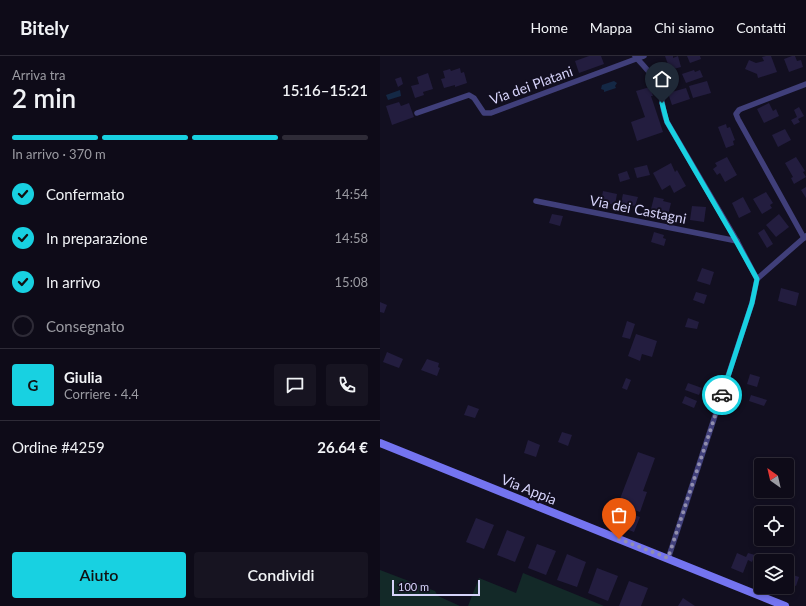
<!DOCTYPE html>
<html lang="it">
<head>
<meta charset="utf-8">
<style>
	body { margin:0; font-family:Lato,sans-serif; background:#171421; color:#f1f3f6; height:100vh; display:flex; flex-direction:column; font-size:15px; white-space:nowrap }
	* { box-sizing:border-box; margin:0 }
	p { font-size:13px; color:#9b9ba2 }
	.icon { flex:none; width:22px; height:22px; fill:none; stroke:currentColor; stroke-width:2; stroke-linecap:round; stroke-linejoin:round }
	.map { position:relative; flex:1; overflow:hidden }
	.panel { display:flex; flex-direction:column; background:#0e0b18; width:380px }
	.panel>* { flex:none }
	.needle { width:26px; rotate:326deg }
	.buttons { position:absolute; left:374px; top:402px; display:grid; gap:8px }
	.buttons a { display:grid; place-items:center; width:40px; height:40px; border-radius:4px; background:#0e0b18; box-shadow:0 2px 6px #0003,0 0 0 1px #2e2b37; font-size:20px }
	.scale { position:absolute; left:12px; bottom:10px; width:88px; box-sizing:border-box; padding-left:4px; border:2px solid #d6d3fa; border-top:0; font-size:11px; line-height:14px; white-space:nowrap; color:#d6d3fa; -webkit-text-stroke:3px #120f20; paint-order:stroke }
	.pin { position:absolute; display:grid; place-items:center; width:34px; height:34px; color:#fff; margin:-41px -17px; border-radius:50% 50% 50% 0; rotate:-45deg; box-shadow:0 0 4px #0007 }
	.pin .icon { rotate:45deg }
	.courier { position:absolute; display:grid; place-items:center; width:40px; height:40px; margin:-20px; border:3px solid #18d1e1; border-radius:50%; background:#fff; color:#222; box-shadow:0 1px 5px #0007 }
	.headline em { font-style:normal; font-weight:600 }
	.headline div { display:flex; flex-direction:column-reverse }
	.headline { display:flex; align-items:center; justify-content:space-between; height:68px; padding:0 12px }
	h1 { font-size:26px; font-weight:600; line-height:30px }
	.bar { display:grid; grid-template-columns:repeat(4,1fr); gap:6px 4px; align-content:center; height:48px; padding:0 12px }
	.bar i { height:5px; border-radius:3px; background:#2e2b37 }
	.bar .selected { background:#18d1e1 }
	.bar p { grid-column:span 4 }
	.line { display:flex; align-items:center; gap:10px; padding:0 12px; border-top:1px solid #2e2b37 }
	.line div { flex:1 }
	.round { display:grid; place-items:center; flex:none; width:42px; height:42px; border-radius:4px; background:#171421 }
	ol { padding:0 12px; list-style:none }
	li { display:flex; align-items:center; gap:12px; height:44px }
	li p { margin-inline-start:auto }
	li .icon { padding:4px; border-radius:50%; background:#18d1e1; color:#111; stroke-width:4 }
	li:last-child { color:#9b9ba2 }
	li i { width:22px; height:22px; border:2px solid #2e2b37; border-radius:50% }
	.action { display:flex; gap:8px; margin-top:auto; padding:8px 12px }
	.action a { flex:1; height:46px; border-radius:4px; background:#18d1e1; color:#111; font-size:16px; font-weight:600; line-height:46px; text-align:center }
	.action a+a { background:#171421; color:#f1f3f6 }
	header { display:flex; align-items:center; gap:24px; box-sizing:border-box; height:56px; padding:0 20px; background:#0e0b18; border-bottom:1px solid #2e2b37 }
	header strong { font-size:19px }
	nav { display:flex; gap:22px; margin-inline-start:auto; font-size:14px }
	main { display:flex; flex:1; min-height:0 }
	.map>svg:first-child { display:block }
	.green { fill:#132928 }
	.water { fill:#142845 }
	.building { fill:#231d3f }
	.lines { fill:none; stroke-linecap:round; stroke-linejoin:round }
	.street { stroke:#403f7a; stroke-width:5.5 }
	.secondary { stroke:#7474f0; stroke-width:8 }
	.done { stroke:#918eae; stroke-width:4; stroke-dasharray:0 7.2 }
	.route { stroke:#18d1e1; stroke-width:5 }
	.labels { text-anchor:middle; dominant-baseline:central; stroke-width:4; stroke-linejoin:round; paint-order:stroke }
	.street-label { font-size:14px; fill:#d6d3fa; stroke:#120f20 }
</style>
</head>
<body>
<header>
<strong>Bitely</strong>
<nav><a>Home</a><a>Mappa</a><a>Chi siamo</a><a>Contatti</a></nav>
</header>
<main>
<section class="panel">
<div class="headline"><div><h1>2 min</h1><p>Arriva tra</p></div><em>15:16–15:21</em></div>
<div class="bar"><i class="selected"></i><i class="selected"></i><i class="selected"></i><i></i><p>In arrivo · 370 m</p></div>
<ol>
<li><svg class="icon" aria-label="check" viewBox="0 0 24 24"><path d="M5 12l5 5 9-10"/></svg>Confermato<p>14:54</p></li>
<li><svg class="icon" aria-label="check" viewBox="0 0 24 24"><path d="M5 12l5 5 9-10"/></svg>In preparazione<p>14:58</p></li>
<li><svg class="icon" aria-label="check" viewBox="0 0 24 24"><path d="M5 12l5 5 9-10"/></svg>In arrivo<p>15:08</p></li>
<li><i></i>Consegnato</li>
</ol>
<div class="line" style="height:72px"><b class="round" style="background:#18d1e1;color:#111">G</b><div><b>Giulia</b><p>Corriere · 4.4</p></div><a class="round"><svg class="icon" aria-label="chat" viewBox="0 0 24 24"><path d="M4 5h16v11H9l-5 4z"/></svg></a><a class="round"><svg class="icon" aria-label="phone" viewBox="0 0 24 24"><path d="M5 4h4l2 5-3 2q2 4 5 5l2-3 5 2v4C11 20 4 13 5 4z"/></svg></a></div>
<div class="line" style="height:52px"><div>Ordine #4259</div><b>26.64 €</b></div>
<div class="action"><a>Aiuto</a><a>Condividi</a></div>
</section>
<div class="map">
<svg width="426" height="550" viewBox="0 0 426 550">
	<rect width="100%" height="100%" fill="#120f20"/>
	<!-- green -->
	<g class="green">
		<path d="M0,514L55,535L58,540L80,550H0Z"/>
		<path d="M143,517L224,550H88L99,522L136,537Z"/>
	</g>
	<!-- water -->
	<g class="water">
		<path d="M234,25L237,27L235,30L236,32L224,36V34L221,33L222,29Z"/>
		<path d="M20,34L21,40L8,44L6,39Z"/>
	</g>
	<!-- building -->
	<g class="building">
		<path d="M209,0H221L224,8L199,17L195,5Z"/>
		<path d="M285,0H293V2L298,0L301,11L290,14Z"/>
		<path d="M307,0H320L321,3L310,7Z"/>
		<path d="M386,0H391L397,16L378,22L377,18L365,13L369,4L376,7L384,5L382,1Z"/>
		<path d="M412,0H415L417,5L421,4L423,11L409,16L404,3Z"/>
		<path d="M80,12L81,17L84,16L87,27L75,31V29L64,32L61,23L65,22L63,15L70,13L71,15Z"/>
		<path d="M314,14L315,16L320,14L323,21L306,27L302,18Z"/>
		<path d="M48,17L53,33L43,36L44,39L35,42L31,30L39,28L37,21Z"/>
		<path d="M21,21L23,28L18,31L15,23Z"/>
		<path d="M327,25L331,37L313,42L309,30Z"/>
		<path d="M270,31L273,40H271L283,76L257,85L251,66L265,61L256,35Z"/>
		<path d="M306,32L310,43L292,49L288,37Z"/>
		<path d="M19,46L21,50L29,47L34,61L12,69L6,50Z"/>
		<path d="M389,47L393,55L396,53L399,60L384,67L377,53Z"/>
		<path d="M419,51L424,60L418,63L420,66L414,69L411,64L417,61L414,54Z"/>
		<path d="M346,68L347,72L350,71L355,84L353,85L354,89L346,92L338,71Z"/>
		<path d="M405,73L411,84L398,91L392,79Z"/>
		<path d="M347,101L357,119L345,126L340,117L337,119L333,113L337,110L335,107Z"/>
		<path d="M416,101L425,115L423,116L426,121L414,128L411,122L413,121L405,107Z"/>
		<path d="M291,107L295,116L297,114L306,130L294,137L290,129L282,134L273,117Z"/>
		<path d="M267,109L270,119L257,122L254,112Z"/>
		<path d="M247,115L250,123L240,126L238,118Z"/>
		<path d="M426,131V142L421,134Z"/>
		<path d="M223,135L237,138L235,149L221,146Z"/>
		<path d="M386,136L393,147L390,149L392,152L382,158L373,143Z"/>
		<path d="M243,138L258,141L255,150L241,147Z"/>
		<path d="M274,141L284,143L283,145L291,147L288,159L271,153Z"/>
		<path d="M363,141L371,156L359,162L352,147Z"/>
		<path d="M312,150L326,151L324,166L310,164Z"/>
		<path d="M172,158L183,160L180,170L169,167Z"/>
		<path d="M399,158L409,171L396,181L386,169Z"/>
		<path d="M384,173L393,188L387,192L378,177Z"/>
		<path d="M274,176L284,179L283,182L286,183L284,190L271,186Z"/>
		<path d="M322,212L334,216L330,229L317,225Z"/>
		<path d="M401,232L419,237L416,250L398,245Z"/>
		<path d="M316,236L327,239L324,248L313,244Z"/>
		<path d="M0,246L7,249L4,257L0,256Z"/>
		<path d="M308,262L319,266L317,273L305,271Z"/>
		<path d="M247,265L255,268L250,283L242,281Z"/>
		<path d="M256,278L277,285L272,301L262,298L260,305L248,300Z"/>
		<path d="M7,296L23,303L19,312L3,306Z"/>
		<path d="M47,303L59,307L58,311L60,312L57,320L41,314Z"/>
		<path d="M370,318L380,321L377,331L367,328Z"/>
		<path d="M246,322L251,324L247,334L242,332Z"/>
		<path d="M308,327L322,332L319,339L305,334Z"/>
		<path d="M371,339L387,344L384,350L369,345Z"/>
		<path d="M305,340L317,345L314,352L302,347Z"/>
		<path d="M88,349L99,353L95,362L84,359Z"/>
		<path d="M182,376L192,379L188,390L178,386Z"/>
		<path d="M148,384L160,389L156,401L144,397Z"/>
		<path d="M258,396L275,402L263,435L267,436L260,456L238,448Z"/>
		<path d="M381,428V435H384L383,438L378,436Z"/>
		<path d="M392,435H398L396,441L391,440Z"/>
		<path d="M251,458L260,461L254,476L246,473Z"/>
		<path d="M96,462L114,469L104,493L86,486Z"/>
		<path d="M127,474L145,481L135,506L117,499Z"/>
		<path d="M157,488L176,495L166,519L148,512Z"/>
		<path d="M357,497L366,501L368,497L375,499L372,506L368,504L363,517L351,512Z"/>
		<path d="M187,498L206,506L197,531L177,524Z"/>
		<path d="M217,512L238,520L228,545L208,537Z"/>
		<path d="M407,517L419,521L416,530L407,526Z"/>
		<path d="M249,525L268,532L261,550H239Z"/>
		<path d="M303,542L315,550H298Z"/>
	</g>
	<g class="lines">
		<!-- street -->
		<g class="street">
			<path d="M255,0C263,10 275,20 279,32C283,44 282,54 287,66L357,185L377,223L372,247L288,503"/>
			<path d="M37,57L89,39L94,42L104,57H111L264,0"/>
			<path d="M156,145L357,185"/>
			<path d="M424,182L358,63L356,58L359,54L361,53L426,28"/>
			<path d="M377,223L426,180"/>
		</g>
		<!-- secondary -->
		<path class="secondary" d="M0,387L405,550"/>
	</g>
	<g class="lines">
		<!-- done -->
		<path class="done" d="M239,483L288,502L342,339"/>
		<!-- route -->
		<path class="route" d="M282,47L287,66L356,185L377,223L372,247L342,339"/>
	</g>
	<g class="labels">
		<!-- street labels -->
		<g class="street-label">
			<text transform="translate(151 29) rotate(-20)">Via dei Platani</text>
			<text transform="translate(258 153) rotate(11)">Via dei Castagni</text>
			<text transform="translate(149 433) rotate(22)">Via Appia</text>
		</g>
	</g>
</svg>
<div class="buttons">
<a><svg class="needle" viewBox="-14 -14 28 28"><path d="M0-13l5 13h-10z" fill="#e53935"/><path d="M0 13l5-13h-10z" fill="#9b9ba2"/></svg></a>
<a><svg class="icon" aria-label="locate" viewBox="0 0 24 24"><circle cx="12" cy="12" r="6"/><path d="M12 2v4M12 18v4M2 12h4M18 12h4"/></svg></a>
<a><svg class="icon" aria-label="layers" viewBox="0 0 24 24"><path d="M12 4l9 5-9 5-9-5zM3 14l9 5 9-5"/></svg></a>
</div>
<div class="scale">100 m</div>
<div class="pin" style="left:239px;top:483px;background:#ea580c"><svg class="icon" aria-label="bag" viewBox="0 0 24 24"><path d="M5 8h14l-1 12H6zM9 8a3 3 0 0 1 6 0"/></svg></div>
<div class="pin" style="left:282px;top:47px;background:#1f2937"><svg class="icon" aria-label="home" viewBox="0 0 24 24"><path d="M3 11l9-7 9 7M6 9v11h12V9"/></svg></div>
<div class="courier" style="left:342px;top:339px"><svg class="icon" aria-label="car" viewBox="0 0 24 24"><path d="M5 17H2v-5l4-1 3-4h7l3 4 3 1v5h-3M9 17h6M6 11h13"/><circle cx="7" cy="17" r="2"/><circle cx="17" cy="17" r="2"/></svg></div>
</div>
</main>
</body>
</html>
